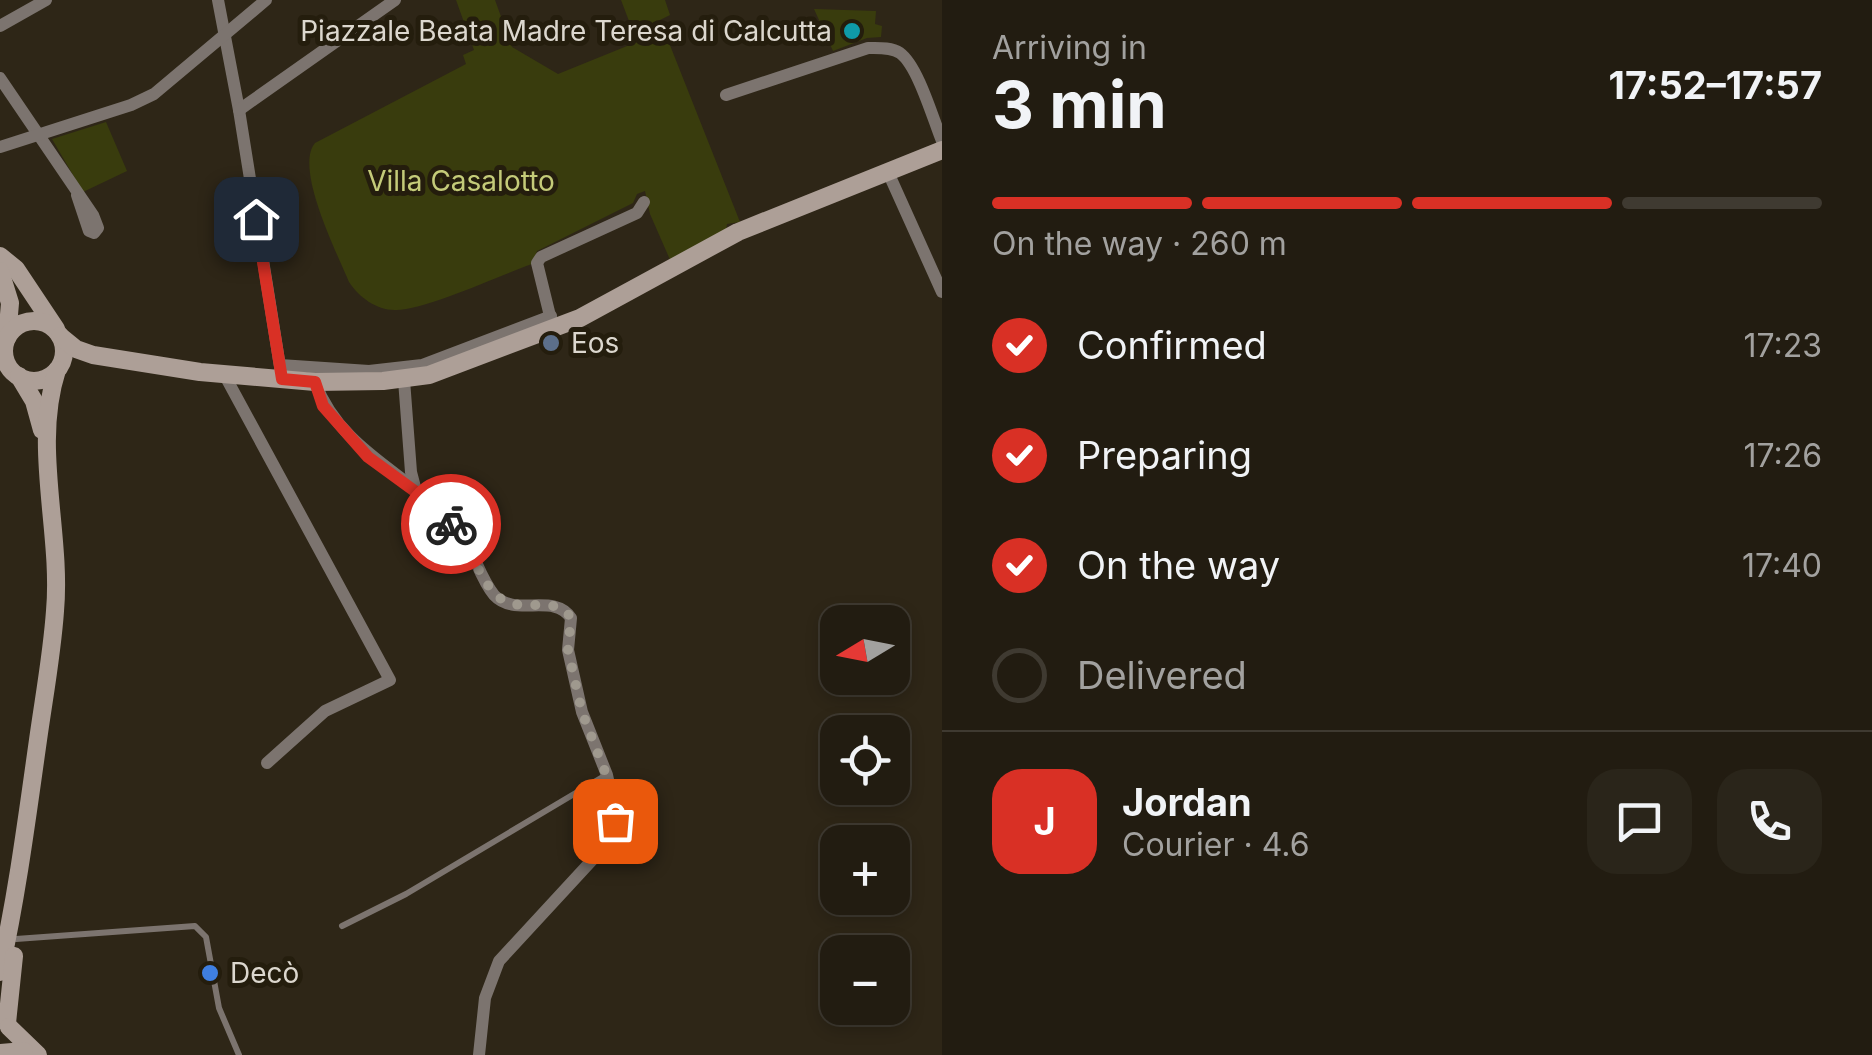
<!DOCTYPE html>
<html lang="en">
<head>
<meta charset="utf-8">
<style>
	body { margin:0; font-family:Inter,sans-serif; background:#2a251a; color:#f1f3f6; height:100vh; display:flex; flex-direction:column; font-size:38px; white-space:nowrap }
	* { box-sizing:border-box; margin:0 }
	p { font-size:32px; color:#a2a19f }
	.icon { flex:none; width:55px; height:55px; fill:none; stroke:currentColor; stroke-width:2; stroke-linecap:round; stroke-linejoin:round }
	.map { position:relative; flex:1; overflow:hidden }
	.details { display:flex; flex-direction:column; background:#221c11; width:930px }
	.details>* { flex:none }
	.needle { width:65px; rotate:260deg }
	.controls { position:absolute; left:820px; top:605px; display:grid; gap:20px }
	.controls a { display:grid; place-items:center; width:90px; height:90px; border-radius:20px; background:#221c11; box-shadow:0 5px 15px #0003,0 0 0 2px #3f3a31; font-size:50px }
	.pin { position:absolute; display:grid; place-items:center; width:85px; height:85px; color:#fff; margin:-42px; border-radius:20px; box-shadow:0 5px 15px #0006 }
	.courier { position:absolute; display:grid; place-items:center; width:100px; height:100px; margin:-50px; border:8px solid #d93025; border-radius:50%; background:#fff; color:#222; box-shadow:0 2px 12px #0007 }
	.overview em { font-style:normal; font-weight:700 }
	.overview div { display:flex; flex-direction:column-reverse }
	.overview { display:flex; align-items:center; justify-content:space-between; height:170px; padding:0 50px }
	h1 { font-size:65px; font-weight:700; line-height:75px }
	.bar { display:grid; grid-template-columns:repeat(4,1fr); gap:15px 10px; align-content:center; height:120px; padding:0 50px }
	.bar i { height:12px; border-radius:8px; background:#3f3a31 }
	.bar .on { background:#d93025 }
	.bar p { grid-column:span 4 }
	.line { display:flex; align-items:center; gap:25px; padding:0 50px; border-top:2px solid #3f3a31 }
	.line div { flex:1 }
	.round { display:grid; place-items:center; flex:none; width:105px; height:105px; border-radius:30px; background:#2a251a }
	ol { padding:0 50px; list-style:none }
	li { display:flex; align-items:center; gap:30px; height:110px }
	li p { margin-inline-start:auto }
	li .icon { padding:10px; border-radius:50%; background:#d93025; color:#fff; stroke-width:4 }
	li:last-child { color:#a2a19f }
	li i { width:55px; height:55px; border:5px solid #3f3a31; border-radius:50% }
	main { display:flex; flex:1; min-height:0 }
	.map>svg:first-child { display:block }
	.green { fill:#393c0d }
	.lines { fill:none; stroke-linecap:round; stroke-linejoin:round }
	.lane { stroke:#7c746f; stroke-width:6 }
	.street { stroke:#7c746f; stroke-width:12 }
	.secondary { stroke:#ad9f97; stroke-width:18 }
	.done { stroke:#9f998e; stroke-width:10; stroke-dasharray:0 18 }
	.route { stroke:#d93025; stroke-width:12 }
	.culture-dot { fill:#0f9aa8; stroke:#241d0d; stroke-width:4 }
	.service-dot { fill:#5c6f8a; stroke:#241d0d; stroke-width:4 }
	.shop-dot { fill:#3f7fe0; stroke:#241d0d; stroke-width:4 }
	.labels { text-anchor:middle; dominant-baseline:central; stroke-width:10; stroke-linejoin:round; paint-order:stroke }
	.poi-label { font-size:28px; fill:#dcd7ce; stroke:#241d0d; text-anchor:start }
	.park-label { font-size:28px; fill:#c4cb79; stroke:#241d0d }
</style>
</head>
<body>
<main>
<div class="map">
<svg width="942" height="1055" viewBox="0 0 942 1055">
	<rect width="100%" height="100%" fill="#2e2617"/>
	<!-- green -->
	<g class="green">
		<path d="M456,0H495L512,47L558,74L637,42L621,0H665L670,15L660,20L740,222L727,224L726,230L671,262L650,214L645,191L637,194L633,203L537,251L532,264C501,275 423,311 395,310C376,310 359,297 349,282C337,253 294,168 315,143L466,64L463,55L474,50Z"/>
		<path d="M814,9L876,11L875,24L882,26L881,37L867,38L833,51Z"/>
		<path d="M106,122L127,171L83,192L52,139Z"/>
	</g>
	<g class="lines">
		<!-- lane -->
		<g class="lane">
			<path d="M342,926L406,894L606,775"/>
			<path d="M16,939L195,926L206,937L219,1008L239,1055"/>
		</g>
		<!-- street -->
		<g class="street">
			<path d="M218,0L239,110L282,379"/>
			<path d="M0,26L46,0"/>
			<path d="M0,78L93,215L98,228L94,233L89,231L77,195"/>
			<path d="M726,95L868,48C878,48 891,47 900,53C918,66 933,119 942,141"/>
			<path d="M239,110L395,0"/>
			<path d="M0,147L131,105L154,94L266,0"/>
			<path d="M887,170L942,292"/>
			<path d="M551,320L537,263L541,257L637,213L644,202"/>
			<path d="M280,365L369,371L422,365L551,316"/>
			<path d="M224,374L390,680L325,711L267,763"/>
			<path d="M404,380L411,472L416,491"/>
			<path d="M315,382C343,457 419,476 461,534C474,552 480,578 494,595C515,618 554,592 571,618L568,650L582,712L607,775L615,812L614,831L607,844L499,961L485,998L479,1055"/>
		</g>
		<!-- secondary -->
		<g class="secondary">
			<path d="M0,256L16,269L56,329"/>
			<path d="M0,271L10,303L7,338"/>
			<circle cx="34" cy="351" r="30"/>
			<path d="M60,336L76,349L93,355L200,372L315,382L383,381L429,375L580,318L738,232L942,150"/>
			<path d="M19,376L34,401L42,430"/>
			<path d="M0,972C17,895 27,818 38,740C44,697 52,654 55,611C62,532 32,447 57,370"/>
			<path d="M7,1023L14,956"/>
			<path d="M9,1027L38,1055"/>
			<path d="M0,1053L24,1051"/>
		</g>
	</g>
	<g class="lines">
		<!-- done -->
		<path class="done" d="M451,524C471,543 481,590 505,601C527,612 556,595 571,618L568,650L582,712L612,790L615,821"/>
		<!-- route -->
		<path class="route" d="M256,219L282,379L315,382L323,406L368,457L416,492L451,524"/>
	</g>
	<!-- markers -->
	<circle class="culture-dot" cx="852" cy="31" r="10"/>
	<circle class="service-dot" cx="551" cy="343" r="10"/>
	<circle class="shop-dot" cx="210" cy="973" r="10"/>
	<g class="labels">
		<!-- poi labels -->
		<g class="poi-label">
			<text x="832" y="31" text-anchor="end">Piazzale Beata Madre Teresa di Calcutta</text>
			<text x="571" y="343">Eos</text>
			<text x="230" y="973">Decò</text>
		</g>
		<!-- park labels -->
		<g class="park-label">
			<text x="461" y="181">Villa Casalotto</text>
		</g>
	</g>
</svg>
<div class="controls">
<a><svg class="needle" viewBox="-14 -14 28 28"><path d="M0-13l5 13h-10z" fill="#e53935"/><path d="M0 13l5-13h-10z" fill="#a2a19f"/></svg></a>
<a><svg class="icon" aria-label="locate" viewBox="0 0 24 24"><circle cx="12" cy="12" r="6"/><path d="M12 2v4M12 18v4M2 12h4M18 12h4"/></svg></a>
<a>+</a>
<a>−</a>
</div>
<div class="pin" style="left:615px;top:821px;background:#ea580c"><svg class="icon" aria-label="bag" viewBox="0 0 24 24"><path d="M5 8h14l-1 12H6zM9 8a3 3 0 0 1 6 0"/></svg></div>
<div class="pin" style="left:256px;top:219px;background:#1f2937"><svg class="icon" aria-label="home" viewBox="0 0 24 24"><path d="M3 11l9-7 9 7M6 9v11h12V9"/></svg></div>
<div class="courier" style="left:451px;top:524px"><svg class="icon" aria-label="bike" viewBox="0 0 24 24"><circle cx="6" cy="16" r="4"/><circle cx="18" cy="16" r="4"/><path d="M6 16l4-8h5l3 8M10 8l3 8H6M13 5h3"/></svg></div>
</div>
<section class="details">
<div class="overview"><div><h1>3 min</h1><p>Arriving in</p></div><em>17:52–17:57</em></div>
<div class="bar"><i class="on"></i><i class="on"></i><i class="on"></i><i></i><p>On the way · 260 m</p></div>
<ol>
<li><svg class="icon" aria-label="check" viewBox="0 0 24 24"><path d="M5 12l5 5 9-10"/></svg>Confirmed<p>17:23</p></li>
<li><svg class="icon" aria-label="check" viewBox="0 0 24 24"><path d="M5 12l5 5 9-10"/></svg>Preparing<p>17:26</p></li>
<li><svg class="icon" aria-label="check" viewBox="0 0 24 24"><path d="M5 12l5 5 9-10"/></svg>On the way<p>17:40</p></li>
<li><i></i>Delivered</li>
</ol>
<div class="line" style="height:180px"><b class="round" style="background:#d93025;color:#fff">J</b><div><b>Jordan</b><p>Courier · 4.6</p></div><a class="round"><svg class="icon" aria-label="chat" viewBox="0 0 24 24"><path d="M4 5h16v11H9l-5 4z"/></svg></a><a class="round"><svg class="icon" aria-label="phone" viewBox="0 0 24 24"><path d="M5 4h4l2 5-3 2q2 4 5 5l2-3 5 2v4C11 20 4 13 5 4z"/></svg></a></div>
</section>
</main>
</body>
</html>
